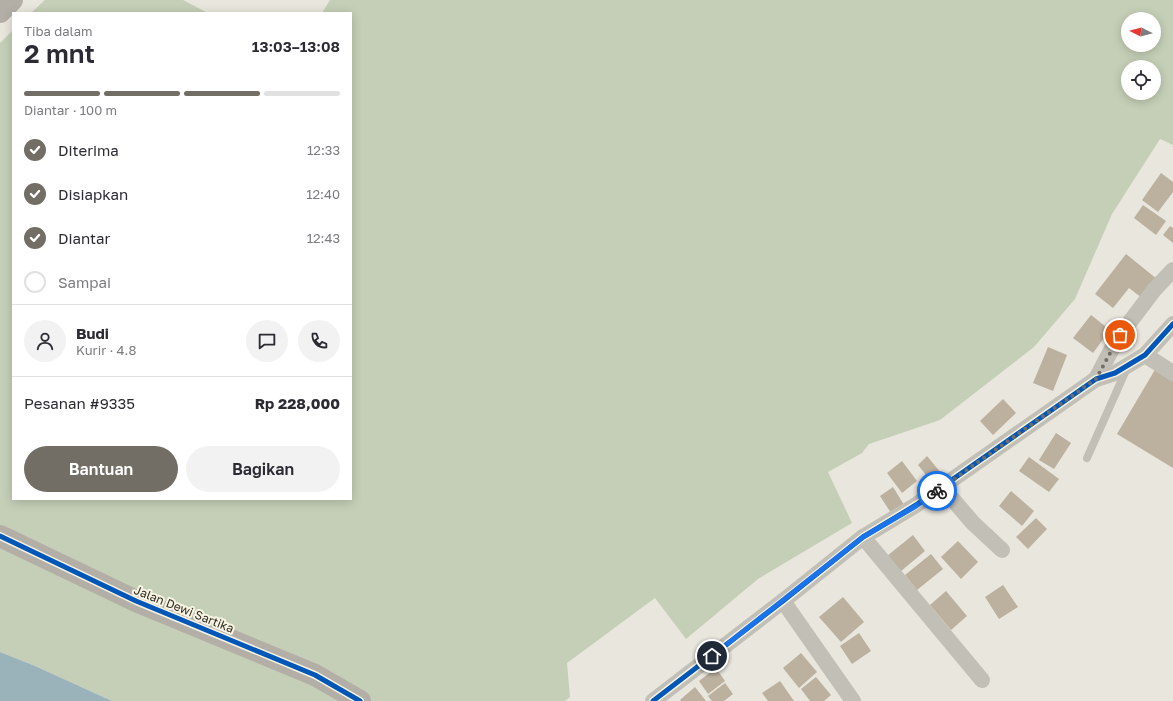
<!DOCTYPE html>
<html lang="id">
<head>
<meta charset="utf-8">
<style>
	body { margin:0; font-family:"Golos Text",sans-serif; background:#f2f2f3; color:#2b2b33; height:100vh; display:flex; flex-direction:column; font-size:15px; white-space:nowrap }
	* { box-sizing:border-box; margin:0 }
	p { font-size:13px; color:#7c7c81 }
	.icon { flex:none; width:22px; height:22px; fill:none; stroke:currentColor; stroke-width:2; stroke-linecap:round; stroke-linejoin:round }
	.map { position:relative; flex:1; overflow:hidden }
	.sheet { position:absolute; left:12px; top:12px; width:340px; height:488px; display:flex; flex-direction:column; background:#fff; border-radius:0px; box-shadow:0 2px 10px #0003 }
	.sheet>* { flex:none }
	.needle { width:26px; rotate:276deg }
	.tools { position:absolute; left:1121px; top:12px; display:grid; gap:8px }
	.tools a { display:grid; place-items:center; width:40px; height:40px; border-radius:50%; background:#fff; box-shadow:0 2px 10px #0003; font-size:20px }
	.pin { position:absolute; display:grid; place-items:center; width:34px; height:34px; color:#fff; margin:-17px; border:2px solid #fff; border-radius:50%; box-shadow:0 1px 4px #0007 }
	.courier { position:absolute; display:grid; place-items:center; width:40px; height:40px; margin:-20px; border:3px solid #1a73e8; border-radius:50%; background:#fff; color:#222; box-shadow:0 1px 5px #0007 }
	.overview em { font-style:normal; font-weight:600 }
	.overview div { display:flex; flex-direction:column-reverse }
	.overview { display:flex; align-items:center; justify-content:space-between; height:68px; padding:0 12px }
	h1 { font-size:26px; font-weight:600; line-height:30px }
	.bar { display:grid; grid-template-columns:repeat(4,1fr); gap:6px 4px; align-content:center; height:48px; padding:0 12px }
	.bar i { height:5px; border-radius:3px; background:#e1e1e2 }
	.bar .on { background:#726e65 }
	.bar p { grid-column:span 4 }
	.line { display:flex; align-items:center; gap:10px; padding:0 12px; border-top:1px solid #e1e1e2 }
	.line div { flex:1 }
	.round { display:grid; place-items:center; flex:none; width:42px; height:42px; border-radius:21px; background:#f2f2f3 }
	ol { padding:0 12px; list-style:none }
	li { display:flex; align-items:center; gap:12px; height:44px }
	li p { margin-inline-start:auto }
	li .icon { padding:4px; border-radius:50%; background:#726e65; color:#fff; stroke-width:4 }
	li:last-child { color:#7c7c81 }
	li i { width:22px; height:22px; border:2px solid #e1e1e2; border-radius:50% }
	.primary-button { display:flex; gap:8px; margin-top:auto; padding:8px 12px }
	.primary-button a { flex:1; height:46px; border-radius:24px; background:#726e65; color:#fff; font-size:16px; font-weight:600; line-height:46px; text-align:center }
	.primary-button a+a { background:#f2f2f3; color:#2b2b33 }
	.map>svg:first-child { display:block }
	.green { fill:#c5cfb7; fill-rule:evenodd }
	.water { fill:#9ab2b9 }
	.building { fill:#bcb09f }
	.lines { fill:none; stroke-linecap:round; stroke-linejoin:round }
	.lane { stroke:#c2bfb6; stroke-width:8 }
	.street { stroke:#c2bfb6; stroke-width:16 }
	.secondary { stroke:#b3afa7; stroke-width:22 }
	.cycleway-casing { stroke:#f7f4e3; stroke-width:8 }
	.cycleway { stroke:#0057b8; stroke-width:5 }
	.done { stroke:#726e65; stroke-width:4; stroke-dasharray:0 7.2 }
	.route { stroke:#1a73e8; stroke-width:5 }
	.labels { text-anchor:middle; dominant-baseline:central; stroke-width:4; stroke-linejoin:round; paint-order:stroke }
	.street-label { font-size:12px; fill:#322d25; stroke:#f7f4e3 }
</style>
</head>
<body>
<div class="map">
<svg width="1173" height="701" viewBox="0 0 1173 701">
	<rect width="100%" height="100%" fill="#e9e6dd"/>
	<!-- green -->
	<g class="green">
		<path d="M45,0H183L208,13H31Z"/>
		<path d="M330,0H1173V145L1160,139L1112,214L1075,299L1034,347L940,420L869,444L862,453L828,472L852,523L758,579L686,639L655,598L567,663L570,697L565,701H112L35,666L0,652V43L13,30V499H351V13H322ZM1128,19H1154V45H1128ZM1128,67H1154V93H1128Z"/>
	</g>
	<!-- water -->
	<path class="water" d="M0,652L35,666L112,701H0Z"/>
	<!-- building -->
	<g class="building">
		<path d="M1161,173L1173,182V192L1158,212L1142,200Z"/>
		<path d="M1143,205L1166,221L1156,235L1134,218Z"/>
		<path d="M1170,226L1173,228V243L1163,235Z"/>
		<path d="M1126,254L1157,279L1142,298L1129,288L1113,308L1095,294Z"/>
		<path d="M1091,315L1110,330L1093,353L1073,338Z"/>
		<path d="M1048,347L1067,355L1053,391L1033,383Z"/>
		<path d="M1156,368L1173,379V468L1117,434Z"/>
		<path d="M1003,399L1016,413L993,435L980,421Z"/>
		<path d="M1056,433L1071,443L1054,469L1039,460Z"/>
		<path d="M927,456L941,473L931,481L918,465Z"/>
		<path d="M1029,457L1059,479L1049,492L1019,471Z"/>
		<path d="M902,461L917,481L902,493L887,473Z"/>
		<path d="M893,487L906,508L893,516L880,496Z"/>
		<path d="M1011,491L1034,511L1022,526L999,506Z"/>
		<path d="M1036,518L1047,529L1028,549L1016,537Z"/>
		<path d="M913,535L925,551L900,572L887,556Z"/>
		<path d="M958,541L978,562L961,579L941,557Z"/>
		<path d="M931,554L943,569L917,590L905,575Z"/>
		<path d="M1003,585L1018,607L999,619L985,597Z"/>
		<path d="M946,591L967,616L951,630L930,605Z"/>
		<path d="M843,597L864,622L841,642L819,617Z"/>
		<path d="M859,633L871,651L852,664L840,646Z"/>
		<path d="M801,653L817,672L799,688L783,668Z"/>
		<path d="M716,668L725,681L708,694L699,681Z"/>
		<path d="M816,677L831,695L824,701H810L801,689Z"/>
		<path d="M780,681L794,701H768L762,693Z"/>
		<path d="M725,683L733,694L724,701H712L708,696Z"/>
		<path d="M695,687L706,701H681L680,700Z"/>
	</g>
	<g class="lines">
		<!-- lane -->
		<path class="lane" d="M1087,458L1127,368"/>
		<!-- street -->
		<g class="street">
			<path d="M1145,355L1173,373"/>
			<path d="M1096,379L1117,339L1154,290L1173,270"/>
			<path d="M942,487L973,523L1002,550"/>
			<path d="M863,537L982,680"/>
			<path d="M783,601L853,701"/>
			<path d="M653,701L783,601L863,537L916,505L1096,379L1115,373L1145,355L1173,324"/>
		</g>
		<!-- secondary -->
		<g class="secondary">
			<path d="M0,12L12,0"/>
			<path d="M0,536L136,601L315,675L360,701"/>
		</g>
		<defs>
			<g id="cycleway">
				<path d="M0,536L136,601L315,675L360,701"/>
				<path d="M653,701L783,601L863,537L916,505L1096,379L1115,373L1145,355L1173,324"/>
			</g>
		</defs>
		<!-- cycleway casing -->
		<use href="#cycleway" class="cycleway-casing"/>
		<!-- cycleway -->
		<use href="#cycleway" class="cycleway"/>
	</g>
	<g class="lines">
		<!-- done -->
		<path class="done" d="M937,491L1096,379L1120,335"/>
		<!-- route -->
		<path class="route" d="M712,656L863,537L916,506L937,491"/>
	</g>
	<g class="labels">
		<!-- street labels -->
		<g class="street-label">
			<text transform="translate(184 609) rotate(22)">Jalan Dewi Sartika</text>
		</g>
	</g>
</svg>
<div class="tools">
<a><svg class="needle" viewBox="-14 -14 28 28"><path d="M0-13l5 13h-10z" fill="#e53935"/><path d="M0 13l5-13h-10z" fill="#7c7c81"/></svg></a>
<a><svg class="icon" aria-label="locate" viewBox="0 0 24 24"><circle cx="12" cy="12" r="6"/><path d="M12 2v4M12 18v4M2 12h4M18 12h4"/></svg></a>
</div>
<div class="pin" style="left:1120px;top:335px;background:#ea580c"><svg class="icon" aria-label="bag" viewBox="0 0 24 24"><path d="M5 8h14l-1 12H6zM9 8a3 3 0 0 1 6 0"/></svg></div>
<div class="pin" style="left:712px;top:656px;background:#1f2937"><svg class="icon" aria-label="home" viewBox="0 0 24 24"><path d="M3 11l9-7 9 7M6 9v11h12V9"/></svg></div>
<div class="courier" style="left:937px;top:491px"><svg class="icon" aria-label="bike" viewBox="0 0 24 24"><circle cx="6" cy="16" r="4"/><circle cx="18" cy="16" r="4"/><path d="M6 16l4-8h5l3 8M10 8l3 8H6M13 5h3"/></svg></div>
<section class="sheet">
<div class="overview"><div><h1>2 mnt</h1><p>Tiba dalam</p></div><em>13:03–13:08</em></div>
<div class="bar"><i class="on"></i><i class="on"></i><i class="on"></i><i></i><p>Diantar · 100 m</p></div>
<ol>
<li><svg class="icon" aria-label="check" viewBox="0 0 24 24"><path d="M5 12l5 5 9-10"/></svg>Diterima<p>12:33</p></li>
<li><svg class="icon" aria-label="check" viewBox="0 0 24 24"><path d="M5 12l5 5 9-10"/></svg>Disiapkan<p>12:40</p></li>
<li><svg class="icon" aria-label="check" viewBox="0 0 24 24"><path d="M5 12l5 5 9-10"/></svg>Diantar<p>12:43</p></li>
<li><i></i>Sampai</li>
</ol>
<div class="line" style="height:72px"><a class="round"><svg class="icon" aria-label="person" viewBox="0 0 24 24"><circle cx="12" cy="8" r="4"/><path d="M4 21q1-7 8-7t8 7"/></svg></a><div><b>Budi</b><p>Kurir · 4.8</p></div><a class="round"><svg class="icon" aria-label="chat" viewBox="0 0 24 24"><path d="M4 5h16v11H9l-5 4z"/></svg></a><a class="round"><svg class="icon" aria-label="phone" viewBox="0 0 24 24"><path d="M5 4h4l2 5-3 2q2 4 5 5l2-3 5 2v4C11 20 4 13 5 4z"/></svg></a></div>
<div class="line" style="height:52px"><div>Pesanan #9335</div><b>Rp 228,000</b></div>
<div class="primary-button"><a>Bantuan</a><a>Bagikan</a></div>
</section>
</div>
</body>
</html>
